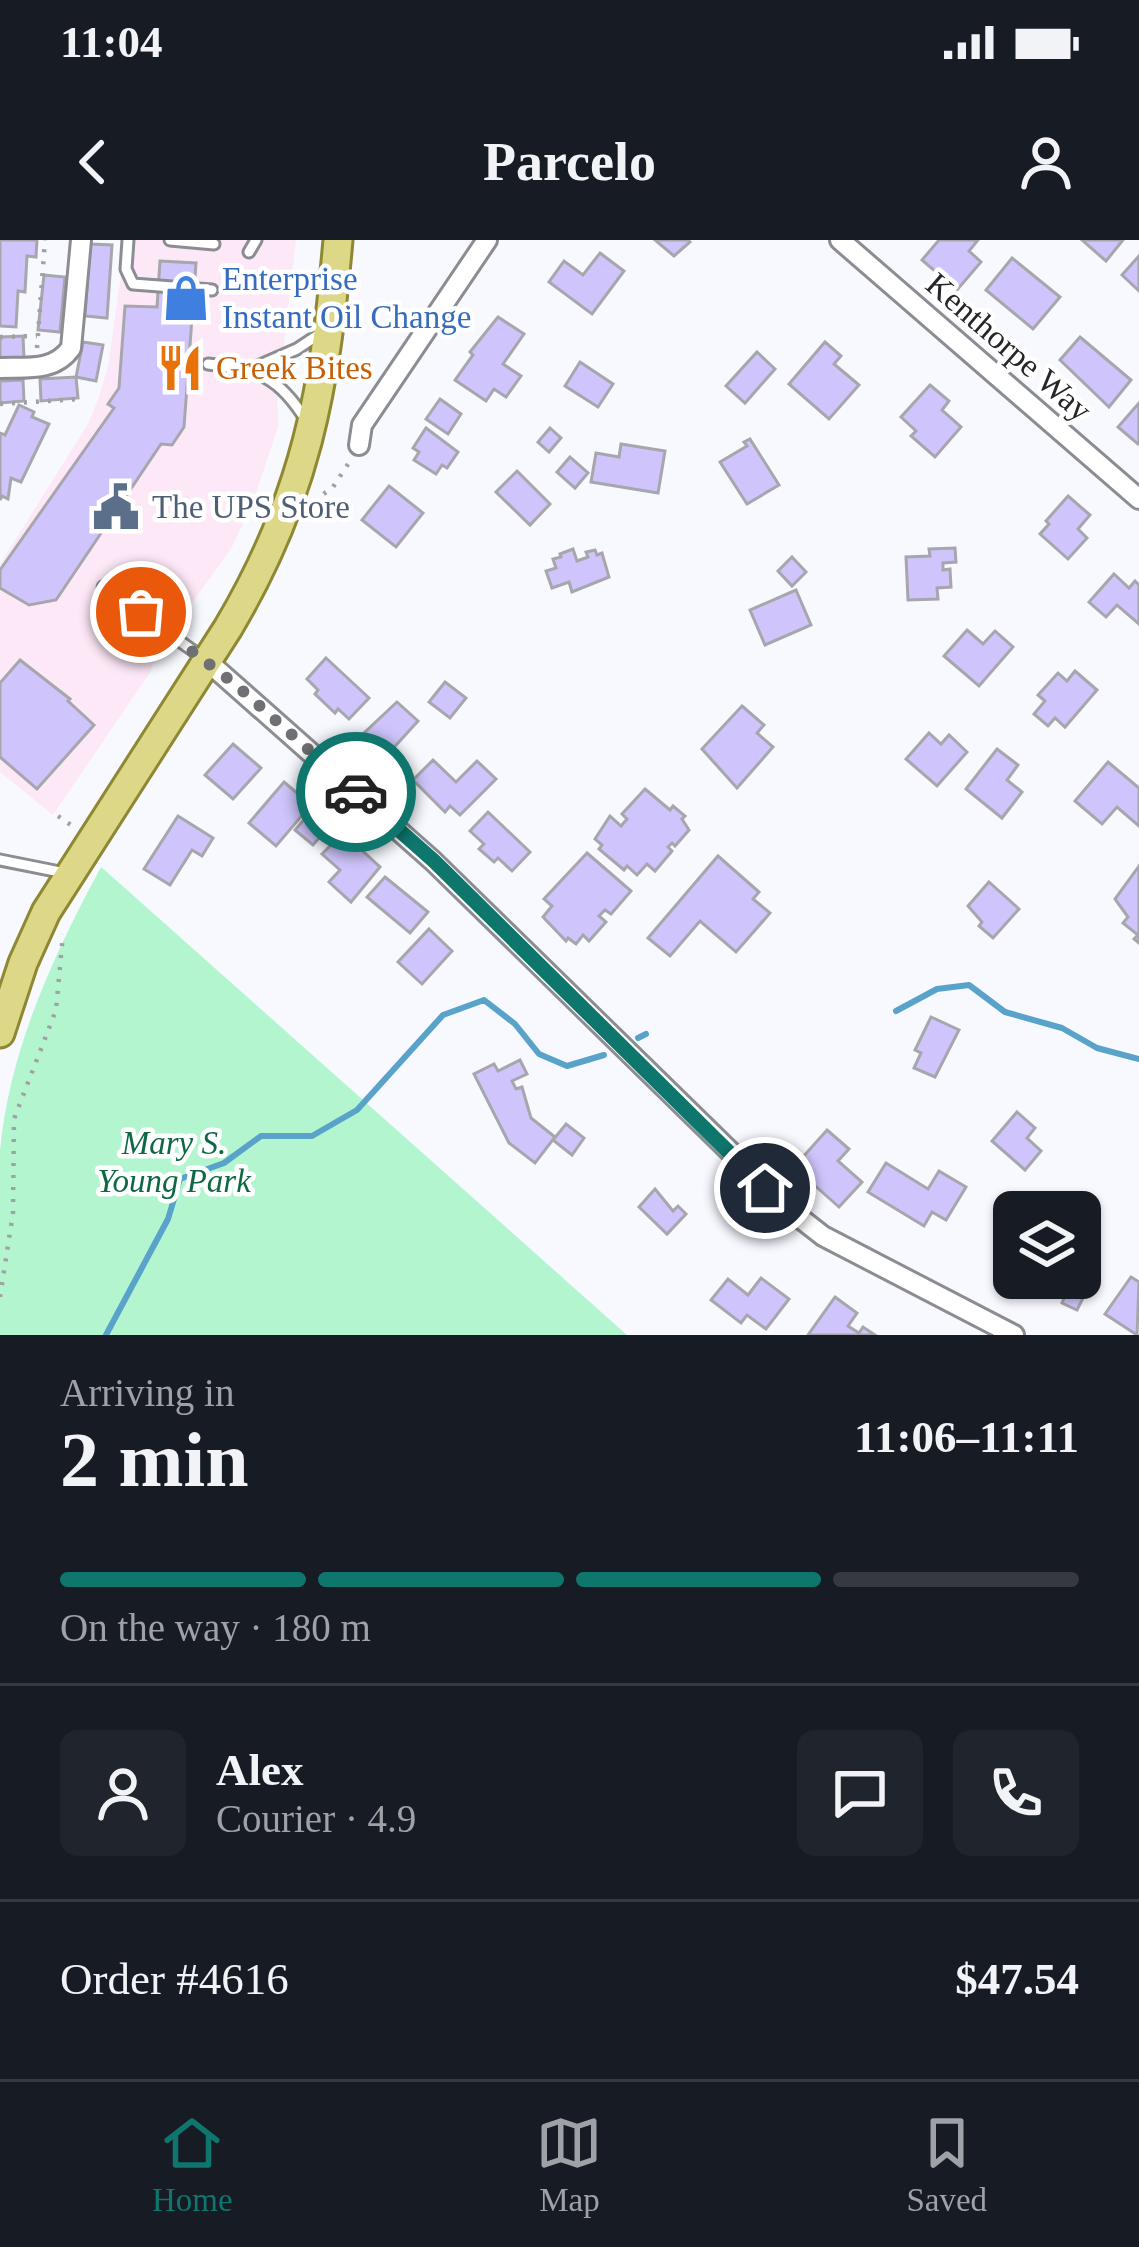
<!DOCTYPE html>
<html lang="en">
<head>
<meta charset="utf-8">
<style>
	body { margin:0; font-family:Georgia,serif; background:#20242c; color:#f1f3f6; height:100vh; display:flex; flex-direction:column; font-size:45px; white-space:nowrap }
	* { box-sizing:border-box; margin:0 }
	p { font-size:39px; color:#9ea1a6 }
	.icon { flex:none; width:66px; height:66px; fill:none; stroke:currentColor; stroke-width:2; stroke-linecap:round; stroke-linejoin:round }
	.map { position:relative; height:1095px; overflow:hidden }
	.side { display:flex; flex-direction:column; background:#171b24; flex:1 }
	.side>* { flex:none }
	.controls { position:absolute; left:993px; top:951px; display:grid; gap:24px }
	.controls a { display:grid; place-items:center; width:108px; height:108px; border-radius:18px; background:#171b24; box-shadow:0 3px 9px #0004; font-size:60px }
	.pin { position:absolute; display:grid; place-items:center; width:102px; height:102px; color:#fff; margin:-51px; border:6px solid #fff; border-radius:50%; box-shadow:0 3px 12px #0007 }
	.courier { position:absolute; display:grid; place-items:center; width:120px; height:120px; margin:-60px; border:9px solid #0f766e; border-radius:50%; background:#fff; color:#222; box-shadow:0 3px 15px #0007 }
	.head em { font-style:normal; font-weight:800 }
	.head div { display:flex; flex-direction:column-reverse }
	.head { display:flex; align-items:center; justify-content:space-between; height:204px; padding:0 60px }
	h1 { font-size:78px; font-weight:800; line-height:90px }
	.bar { display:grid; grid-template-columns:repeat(4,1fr); gap:18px 12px; align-content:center; height:144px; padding:0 60px }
	.bar i { height:15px; border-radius:9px; background:#363941 }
	.bar .active { background:#0f766e }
	.bar p { grid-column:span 4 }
	.line { display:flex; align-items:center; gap:30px; padding:0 60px; border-top:3px solid #363941 }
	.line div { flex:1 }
	.round { display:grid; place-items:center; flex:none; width:126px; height:126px; border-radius:18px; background:#20242c }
	.status { display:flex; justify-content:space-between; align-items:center; height:84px; padding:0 60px; background:#171b24; direction:ltr }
	.status svg { height:33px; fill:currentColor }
	header { display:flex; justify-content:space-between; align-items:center; height:156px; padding:0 60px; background:#171b24; font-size:54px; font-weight:800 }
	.menu { display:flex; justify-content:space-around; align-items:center; height:168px; border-top:3px solid #363941; background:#171b24; font-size:33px; color:#9ea1a6 }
	.menu a { display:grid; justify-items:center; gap:6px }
	.menu .active { color:#0f766e }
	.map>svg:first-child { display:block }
	.commercial { fill:#fde8f7 }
	.green { fill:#b3f5cf }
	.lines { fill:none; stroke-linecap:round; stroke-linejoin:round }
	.stream { stroke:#59a3cb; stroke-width:6 }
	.building { fill:#cfc5fc; stroke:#a7a6ac; stroke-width:3 }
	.service-casing { stroke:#8b8d92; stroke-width:15 }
	.minor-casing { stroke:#8b8d92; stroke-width:24 }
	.primary-casing { stroke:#8e8832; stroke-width:33 }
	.path { stroke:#9fa1a5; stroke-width:4.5; stroke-dasharray:3 9; stroke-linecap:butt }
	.service { stroke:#fff; stroke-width:9 }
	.minor { stroke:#fff; stroke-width:18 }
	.primary { stroke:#ddd788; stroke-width:27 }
	.done { stroke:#6e7073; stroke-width:12; stroke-dasharray:0 21.6 }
	.route { stroke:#0f766e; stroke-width:15 }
	.labels { text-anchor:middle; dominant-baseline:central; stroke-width:9; stroke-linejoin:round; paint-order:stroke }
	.shop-label { font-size:33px; fill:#366cbe; stroke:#fff; text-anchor:start }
	.street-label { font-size:33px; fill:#252628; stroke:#fff }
	.food-label { font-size:33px; fill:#c56008; stroke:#fff; text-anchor:start }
	.service-label { font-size:33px; fill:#4e5e75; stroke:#fff; text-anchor:start }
	.park-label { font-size:33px; font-style:italic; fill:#0d6843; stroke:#fff }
</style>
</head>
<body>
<div class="status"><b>11:04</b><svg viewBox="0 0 49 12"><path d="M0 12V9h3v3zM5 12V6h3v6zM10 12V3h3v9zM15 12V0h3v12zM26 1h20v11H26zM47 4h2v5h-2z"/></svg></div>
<header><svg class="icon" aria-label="back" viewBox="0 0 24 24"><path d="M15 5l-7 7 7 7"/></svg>Parcelo<svg class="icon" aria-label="person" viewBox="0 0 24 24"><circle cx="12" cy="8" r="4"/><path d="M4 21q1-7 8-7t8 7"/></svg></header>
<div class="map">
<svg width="1139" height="1095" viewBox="0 0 1139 1095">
	<rect width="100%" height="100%" fill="#f7f9ff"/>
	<!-- commercial -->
	<path class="commercial" d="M126,0H296L277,164L279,184L253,262L231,309L156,412L151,431L53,575L0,532V324L88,184L98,160L108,126Z"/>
	<!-- green -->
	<path class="green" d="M101,627L108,633L627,1095H0C0,1034 0,971 0,911C9,810 54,714 101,627Z"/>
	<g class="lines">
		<!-- stream -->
		<g class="stream">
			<path d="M896,771L937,749L969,745L1005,772L1062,788L1097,808L1139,819"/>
			<path d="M638,798L646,794"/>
			<path d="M106,1095L168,979L180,939L224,923L261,896H312L357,870L443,775L484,760L515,784L539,814L567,826L604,815"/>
		</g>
	</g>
	<!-- building -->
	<g class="building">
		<path d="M0,0H37L36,17L27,16L25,52L18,51L16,87L0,86Z"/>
		<path d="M655,0H688L690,2L674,16Z"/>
		<path d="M939,0H978L969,11L981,22L957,50L922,20Z"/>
		<path d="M1082,0H1123L1106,21Z"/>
		<path d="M90,4L112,5L107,78L85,76Z"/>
		<path d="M600,13L624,31L592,74L549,42L564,21L583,35Z"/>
		<path d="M1139,16V51L1122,35Z"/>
		<path d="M1012,18L1060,57L1033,89L986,50Z"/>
		<path d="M160,21L196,23L184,187L172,205L161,204L56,360L29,365L0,348V330L114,168L108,164L119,148L125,66L157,67Z"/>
		<path d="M44,35L65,37L60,92L38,90Z"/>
		<path d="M498,77L524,94L503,124L521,136L506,157L494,149L486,161L455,140L473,115L470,112Z"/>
		<path d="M23,96L24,118L0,119V97Z"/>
		<path d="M1080,97L1131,140L1109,167L1060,120Z"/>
		<path d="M83,102L103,105L96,141L76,137Z"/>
		<path d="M825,102L841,116L834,124L859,145L829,179L789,144Z"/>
		<path d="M757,112L775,129L745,163L726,146Z"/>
		<path d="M580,122L613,144L598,167L565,146Z"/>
		<path d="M76,137L78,158L41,161L40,139Z"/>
		<path d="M23,140L24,161L0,163V141Z"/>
		<path d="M930,145L949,161L942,170L961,187L935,217L911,196L916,191L901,177Z"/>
		<path d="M440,159L461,174L448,194L426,179Z"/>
		<path d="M1139,163V203L1138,204L1118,187Z"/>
		<path d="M19,165L34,172L32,177L49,184L21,242L11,238L8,259L2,256L0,260V193L5,195Z"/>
		<path d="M426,188L458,212L447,228L442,225L436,234L414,220L419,212L413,208Z"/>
		<path d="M550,188L561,198L549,212L538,202Z"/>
		<path d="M750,199L779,245L747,264L720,222L747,206L744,202Z"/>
		<path d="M621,204L665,211L658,253L591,242L596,213L619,217Z"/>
		<path d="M570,217L588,233L575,248L557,232Z"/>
		<path d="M517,231L550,264L530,285L496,252Z"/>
		<path d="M389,246L423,273L396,307L362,280Z"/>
		<path d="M1068,256L1090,275L1078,289L1087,298L1068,319L1040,294L1049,284L1046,281Z"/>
		<path d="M955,308L956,322L943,323V330L950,329L951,347L937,348L938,359L908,360L906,317L930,316L929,309Z"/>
		<path d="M573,309L577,321L588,317L586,312L595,310L597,315L602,313L609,337L572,352L569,342L552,348L546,331L556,328L553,319L561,317L560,314Z"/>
		<path d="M792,317L806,332L792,346L778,331Z"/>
		<path d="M1114,334L1129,348L1135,341L1139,345V384L1117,365L1106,377L1089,362Z"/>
		<path d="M796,350L811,385L765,405L750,370Z"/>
		<path d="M967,390L983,404L995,391L1013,407L979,446L944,416Z"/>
		<path d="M326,418L369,458L349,479L338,469L335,473L315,454L318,450L307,439Z"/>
		<path d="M20,420L70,459L68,461L94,485L37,549L0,517V443Z"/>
		<path d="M1075,431L1097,450L1065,487L1055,478L1048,486L1034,474L1045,461L1038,455L1058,433L1067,441Z"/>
		<path d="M445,442L466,458L450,478L429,462Z"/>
		<path d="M397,462L418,481L388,514L364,493Z"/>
		<path d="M742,466L764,485L757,493L773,507L737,548L702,509Z"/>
		<path d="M929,493L941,504L949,495L967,512L937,546L906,519Z"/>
		<path d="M233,504L261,528L233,559L205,535Z"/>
		<path d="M997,509L1018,525L1007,540L1022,552L1002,578L966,549Z"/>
		<path d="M433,520L456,542L477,521L496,539L460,575L450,566L445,572L413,540Z"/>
		<path d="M1108,522L1139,548V586L1117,567L1102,584L1075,561Z"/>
		<path d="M284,542L311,565L276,606L249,583Z"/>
		<path d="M645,549L670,570L673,566L685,576L682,579L689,590L675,606L672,603L668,607L672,611L655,631L647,624L637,635L627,626L624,630L599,609L602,605L595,599L610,576L621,586L627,579L622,574Z"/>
		<path d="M313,569L331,584L313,605L295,590Z"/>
		<path d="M488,572L530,612L512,631L498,618L494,622L479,609L484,604L470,591Z"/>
		<path d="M178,576L213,598L202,616L192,610L170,645L144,629Z"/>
		<path d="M343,593L380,627L351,662L329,642L340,630L322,614Z"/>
		<path d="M587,613L631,651L611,674L605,670L599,676L606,682L589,701L583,695L576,704L568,698L566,701L543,677L552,666L544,659Z"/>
		<path d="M718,616L759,652L753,659L770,673L736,712L700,681L670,716L648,698Z"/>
		<path d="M1139,626V703L1134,699L1138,695L1123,683L1128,677L1115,659Z"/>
		<path d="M385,637L428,672L410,693L367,657Z"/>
		<path d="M989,642L1019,669L993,698L979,686L982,682L968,666Z"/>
		<path d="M429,689L452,711L422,744L398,722Z"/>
		<path d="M931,777L959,790L935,837L914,828L921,813L915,810Z"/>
		<path d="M520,820L527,834L512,841L516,849L522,847L531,878L555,897L535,923L509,903L474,834L494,824L498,831Z"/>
		<path d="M1017,872L1035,888L1027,898L1041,911L1025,930L992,901Z"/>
		<path d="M566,884L584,898L572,915L553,900Z"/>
		<path d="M827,890L849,909L838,921L862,942L839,967L794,927Z"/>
		<path d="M886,923L928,949L939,931L966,947L946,980L932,972L924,986L868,952Z"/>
		<path d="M655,949L673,971L678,966L686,974L667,994L639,967Z"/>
		<path d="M1014,984V1038H1028L1024,1045L1000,1033L1004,1015L999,1012Z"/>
		<path d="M1080,1033L1092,1040L1077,1070L1062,1063L1065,1056L1029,1038H1080Z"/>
		<path d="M1131,1037L1139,1042L1137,1095L1105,1074Z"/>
		<path d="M761,1038L789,1059L766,1089L747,1075L741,1083L711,1060L728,1039L748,1055Z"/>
		<path d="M835,1057L857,1073L848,1086L859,1093L863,1087L875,1095H808Z"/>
	</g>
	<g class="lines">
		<defs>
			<g id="service">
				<path d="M128,0L126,29L133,44L212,50"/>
				<path d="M170,0L214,4"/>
				<path d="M249,12L256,0"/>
				<path d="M208,124C259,130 279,136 307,182"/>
				<path d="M251,129L297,109L321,93"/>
				<path d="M103,347L202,417"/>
				<path d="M0,620L65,633"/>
			</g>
			<g id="minor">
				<path d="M840,0L1139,259"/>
				<path d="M0,128C27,127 54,132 71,108L81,0"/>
				<path d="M359,205L362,185L487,0"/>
				<path d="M207,421L433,621L791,971L823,996L1014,1095"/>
			</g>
			<path id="primary" d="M0,793L23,723L46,672L228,388C306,257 325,149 338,0"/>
		</defs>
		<!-- service casing -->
		<use href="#service" class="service-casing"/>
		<!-- minor casing -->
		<use href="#minor" class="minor-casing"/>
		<!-- primary casing -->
		<use href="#primary" class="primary-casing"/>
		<!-- path -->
		<g class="path">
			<path d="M0,97L37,96"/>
			<path d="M37,108L45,0"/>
			<path d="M0,164L80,159"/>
			<path d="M314,261L333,247L350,221"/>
			<path d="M58,576L75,588"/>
			<path d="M0,1057L13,973L14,879L56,770L63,694"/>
		</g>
		<!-- service -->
		<use href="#service" class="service"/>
		<!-- minor -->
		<use href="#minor" class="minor"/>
		<!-- primary -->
		<use href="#primary" class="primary"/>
	</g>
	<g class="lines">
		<!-- done -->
		<path class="done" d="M141,372L235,444L356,552"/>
		<!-- route -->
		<path class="route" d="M356,552L434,621L765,948"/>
	</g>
	<!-- icons -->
	<defs>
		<symbol id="shop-bare" viewBox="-9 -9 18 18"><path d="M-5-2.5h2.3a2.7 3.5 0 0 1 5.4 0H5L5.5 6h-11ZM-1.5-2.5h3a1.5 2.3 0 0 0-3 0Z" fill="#3f7fe0" stroke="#fff" stroke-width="2.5" paint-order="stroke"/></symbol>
		<symbol id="restaurant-bare" viewBox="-9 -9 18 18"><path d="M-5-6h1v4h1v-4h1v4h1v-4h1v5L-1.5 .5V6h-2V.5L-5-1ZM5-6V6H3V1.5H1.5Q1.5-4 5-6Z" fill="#e8710a" stroke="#fff" stroke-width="2.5" paint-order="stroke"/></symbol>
		<symbol id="civic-bare" viewBox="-9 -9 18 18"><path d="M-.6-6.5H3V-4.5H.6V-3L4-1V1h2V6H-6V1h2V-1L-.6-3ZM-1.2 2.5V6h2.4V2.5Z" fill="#5c6f8a" stroke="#fff" stroke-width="2.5" paint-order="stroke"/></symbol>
	</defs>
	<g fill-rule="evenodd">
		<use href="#shop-bare" x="153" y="25" width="66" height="66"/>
		<use href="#restaurant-bare" x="147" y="95" width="66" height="66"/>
		<use href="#civic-bare" x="83" y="234" width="66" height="66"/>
	</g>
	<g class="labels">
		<!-- shop labels -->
		<g class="shop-label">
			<text x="222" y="39">Enterprise<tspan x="222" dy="38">Instant Oil Change</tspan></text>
		</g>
		<!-- street labels -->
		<g class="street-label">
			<text transform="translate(1009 107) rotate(41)">Kenthorpe Way</text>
		</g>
		<!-- food labels -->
		<g class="food-label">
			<text x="216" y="128">Greek Bites</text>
		</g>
		<!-- service labels -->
		<g class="service-label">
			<text x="152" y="267">The UPS Store</text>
		</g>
		<!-- park labels -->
		<g class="park-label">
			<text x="174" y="903">Mary S.<tspan x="174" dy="38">Young Park</tspan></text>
		</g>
	</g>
</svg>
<div class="controls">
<a><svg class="icon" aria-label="layers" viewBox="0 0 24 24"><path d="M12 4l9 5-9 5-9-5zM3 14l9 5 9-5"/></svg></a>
</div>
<div class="pin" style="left:141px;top:372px;background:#ea580c"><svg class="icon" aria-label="bag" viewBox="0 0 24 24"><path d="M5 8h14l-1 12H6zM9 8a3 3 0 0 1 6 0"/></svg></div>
<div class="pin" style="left:765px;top:948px;background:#1f2937"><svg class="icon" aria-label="home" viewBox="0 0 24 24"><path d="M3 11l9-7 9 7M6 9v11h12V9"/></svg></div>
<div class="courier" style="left:356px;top:552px"><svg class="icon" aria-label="car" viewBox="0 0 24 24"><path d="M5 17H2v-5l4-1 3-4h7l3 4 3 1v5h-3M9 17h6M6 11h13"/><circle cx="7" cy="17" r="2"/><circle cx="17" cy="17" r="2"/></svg></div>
</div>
<section class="side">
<div class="head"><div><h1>2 min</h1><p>Arriving in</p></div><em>11:06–11:11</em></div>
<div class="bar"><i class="active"></i><i class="active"></i><i class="active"></i><i></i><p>On the way · 180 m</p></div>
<div class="line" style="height:216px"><a class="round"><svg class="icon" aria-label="person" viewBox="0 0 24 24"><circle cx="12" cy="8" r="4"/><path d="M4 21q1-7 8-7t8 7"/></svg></a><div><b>Alex</b><p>Courier · 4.9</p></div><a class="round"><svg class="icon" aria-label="chat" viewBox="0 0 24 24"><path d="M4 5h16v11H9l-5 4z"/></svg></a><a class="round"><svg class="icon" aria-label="phone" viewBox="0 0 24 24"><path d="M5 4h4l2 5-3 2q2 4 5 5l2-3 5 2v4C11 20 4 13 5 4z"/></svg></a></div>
<div class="line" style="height:156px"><div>Order #4616</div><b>$47.54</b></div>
</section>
<nav class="menu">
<a class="active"><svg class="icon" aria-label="home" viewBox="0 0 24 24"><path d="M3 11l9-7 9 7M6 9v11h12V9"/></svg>Home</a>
<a><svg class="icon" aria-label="map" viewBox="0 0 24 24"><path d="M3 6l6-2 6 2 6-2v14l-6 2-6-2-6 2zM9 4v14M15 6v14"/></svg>Map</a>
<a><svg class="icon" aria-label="saved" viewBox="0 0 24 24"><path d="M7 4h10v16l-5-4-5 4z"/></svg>Saved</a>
</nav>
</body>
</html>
